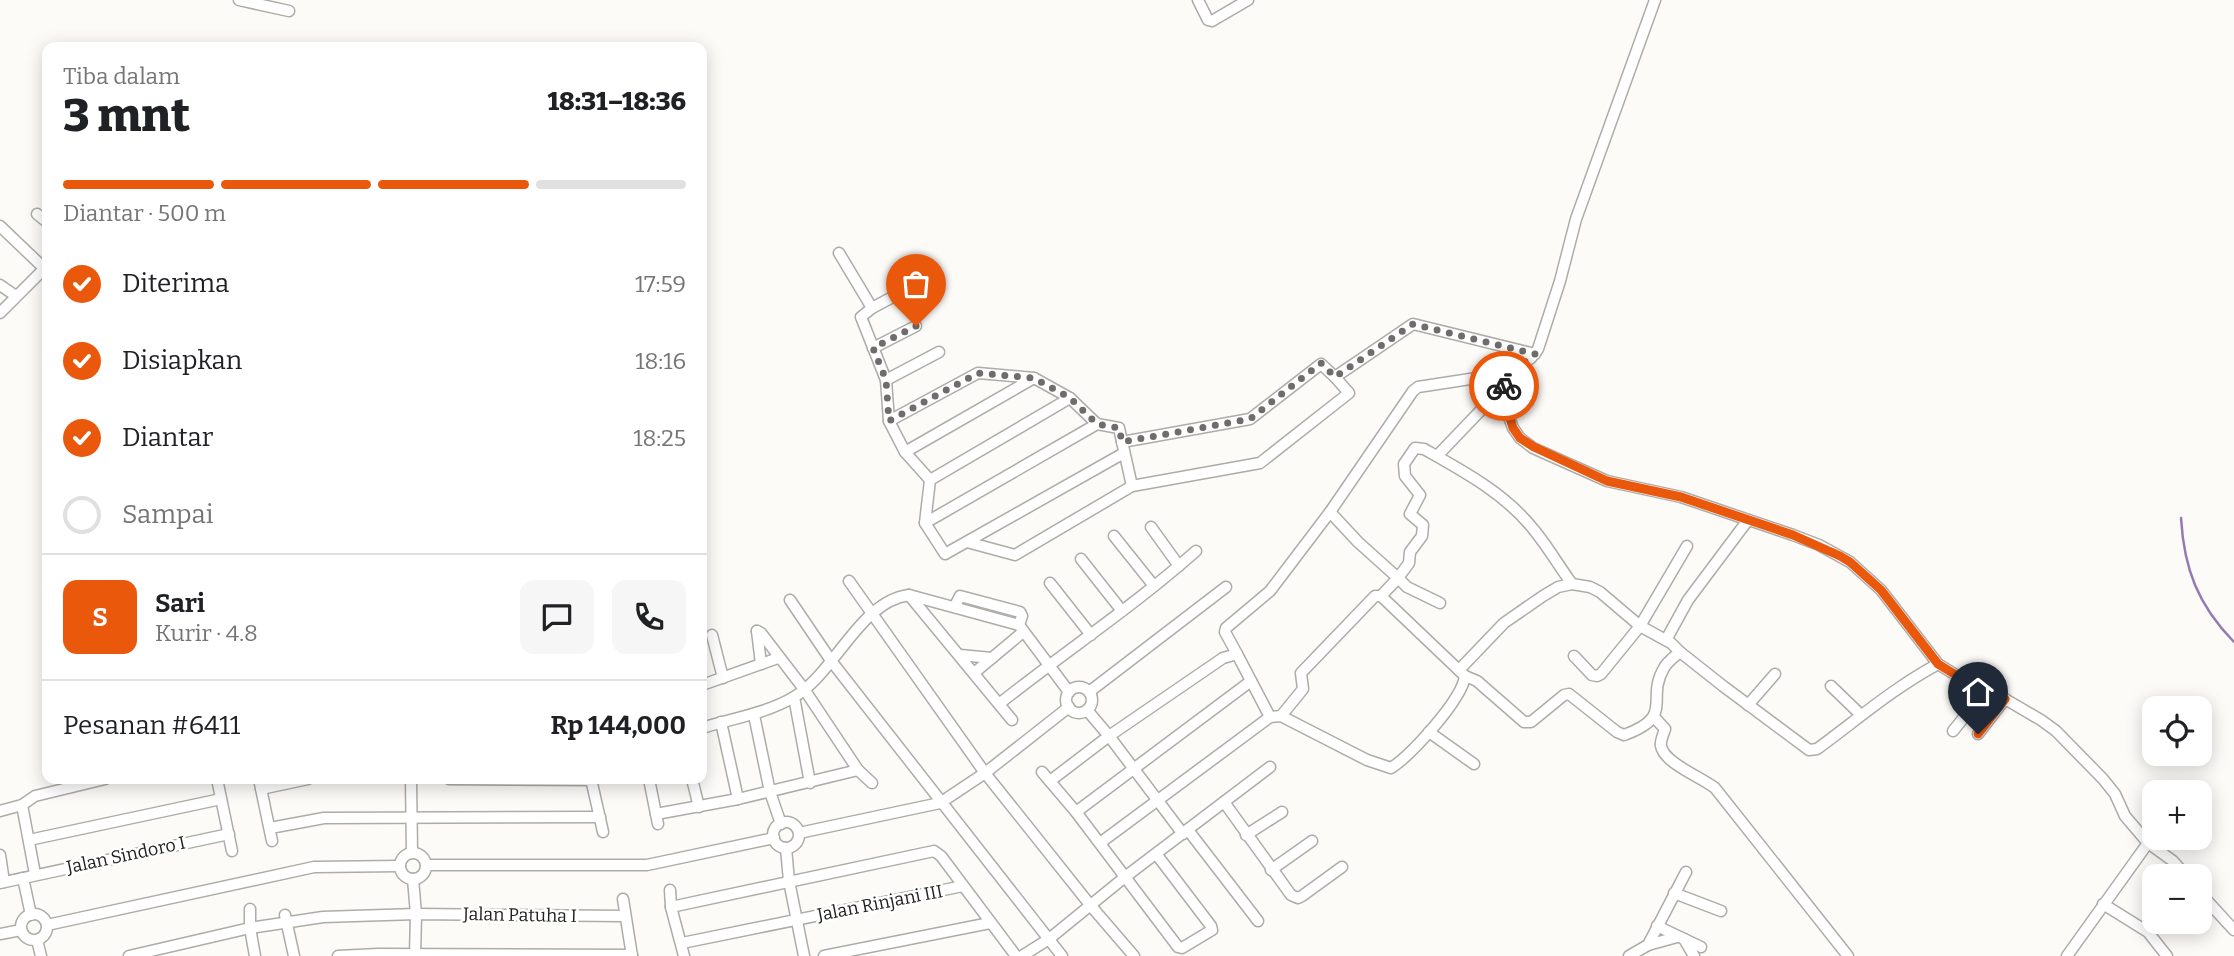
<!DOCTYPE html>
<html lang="id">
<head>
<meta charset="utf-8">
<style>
	body { margin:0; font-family:Bitter,serif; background:#f6f6f6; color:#202124; height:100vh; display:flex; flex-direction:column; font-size:26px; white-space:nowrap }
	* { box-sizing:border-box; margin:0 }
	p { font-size:23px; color:#757577 }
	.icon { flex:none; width:38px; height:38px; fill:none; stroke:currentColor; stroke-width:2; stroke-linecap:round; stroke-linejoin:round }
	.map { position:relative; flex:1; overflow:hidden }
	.side { position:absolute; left:42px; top:42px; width:665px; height:742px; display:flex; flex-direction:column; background:#fff; border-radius:14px; box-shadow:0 4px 18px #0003 }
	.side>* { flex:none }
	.fabs { position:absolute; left:2142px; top:696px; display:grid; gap:14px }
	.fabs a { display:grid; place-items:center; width:70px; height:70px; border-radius:14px; background:#fff; box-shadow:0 4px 18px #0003; font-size:35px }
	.pin { position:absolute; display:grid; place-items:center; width:60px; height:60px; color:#fff; margin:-72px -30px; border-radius:50% 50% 50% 0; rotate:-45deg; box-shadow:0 0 7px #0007 }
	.pin .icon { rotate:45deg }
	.courier { position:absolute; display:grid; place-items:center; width:70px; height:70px; margin:-35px; border:5px solid #ea580c; border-radius:50%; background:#fff; color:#222; box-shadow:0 2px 9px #0007 }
	.overview em { font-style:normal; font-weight:800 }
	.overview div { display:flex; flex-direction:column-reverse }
	.overview { display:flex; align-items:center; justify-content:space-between; height:119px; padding:0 21px }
	h1 { font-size:46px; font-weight:800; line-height:52px }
	.bar { display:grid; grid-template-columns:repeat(4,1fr); gap:10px 7px; align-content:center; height:84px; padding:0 21px }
	.bar i { height:9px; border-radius:5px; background:#e0e0e0 }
	.bar .current { background:#ea580c }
	.bar p { grid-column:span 4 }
	.line { display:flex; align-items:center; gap:18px; padding:0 21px; border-top:2px solid #e0e0e0 }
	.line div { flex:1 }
	.round { display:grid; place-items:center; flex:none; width:74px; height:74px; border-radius:14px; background:#f6f6f6 }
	ol { padding:0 21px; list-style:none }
	li { display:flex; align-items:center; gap:21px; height:77px }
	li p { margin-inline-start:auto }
	li .icon { padding:7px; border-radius:50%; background:#ea580c; color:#fff; stroke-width:4 }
	li:last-child { color:#757577 }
	li i { width:38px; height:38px; border:4px solid #e0e0e0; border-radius:50% }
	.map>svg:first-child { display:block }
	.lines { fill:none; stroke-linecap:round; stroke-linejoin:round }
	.stream { stroke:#9579b3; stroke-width:2.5 }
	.minor-casing { stroke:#aeaca9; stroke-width:13 }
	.minor { stroke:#fff; stroke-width:10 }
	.done { stroke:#6f6d6c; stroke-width:7; stroke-dasharray:0 12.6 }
	.route { stroke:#ea580c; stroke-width:9 }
	.labels { text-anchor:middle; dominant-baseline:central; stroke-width:5; stroke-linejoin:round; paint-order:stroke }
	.street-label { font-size:18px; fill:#222120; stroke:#fff }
</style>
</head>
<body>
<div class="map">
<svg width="2234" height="956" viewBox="0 0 2234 956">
	<rect width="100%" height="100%" fill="#fdfbf8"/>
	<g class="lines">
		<!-- stream -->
		<path class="stream" d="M2181,518C2184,569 2198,605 2234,642"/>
		<defs>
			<g id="minor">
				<path d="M239,0L289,11"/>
				<path d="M1198,0L1208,20L1212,21L1248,0"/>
				<path d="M1655,0L1576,219L1560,281L1538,349L1531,358L1509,373L1505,379V396L1509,417L1513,428L1520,438L1533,448L1607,481L1681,497L1793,535L1819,545L1850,562L1881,590L1938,664L1964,680L2005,699L2041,720L2056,731L2103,779L2115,794L2125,816L2148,843L2173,861L2187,877"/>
				<path d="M37,214L47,222"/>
				<path d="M0,226L47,271"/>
				<path d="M839,253L872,308L902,292"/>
				<path d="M0,285L16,296"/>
				<path d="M872,308L861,317L886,380L889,421"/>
				<path d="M0,313L44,269"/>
				<path d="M873,348L916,326"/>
				<path d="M886,380L939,352"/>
				<path d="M1097,424L925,523L945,554L1124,453"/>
				<path d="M1122,442L1250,419L1321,364L1335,377L1413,324L1535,354"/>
				<path d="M905,452L889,421L978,373L1034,378L1070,398L1097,424L1119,428L1132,486L1260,463L1349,393L1335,377"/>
				<path d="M1437,456L1504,386"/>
				<path d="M930,480L905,452L1034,378"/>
				<path d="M1330,512L1358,542L1398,578L1409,563L1410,552L1422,536L1423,525L1410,514L1420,495L1405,476L1404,464L1415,448L1424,449C1463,471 1506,494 1534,530C1548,547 1559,566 1572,584"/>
				<path d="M925,523L930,480L1070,398"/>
				<path d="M1151,527L1179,566"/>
				<path d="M1114,536L1154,586"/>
				<path d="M967,542L1015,555L1132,486"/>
				<path d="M1081,559L1122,611"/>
				<path d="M849,581L985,773L1091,906L1134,956"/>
				<path d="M1050,583L1091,635"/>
				<path d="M909,595L1012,720"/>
				<path d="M1381,596L1398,578L1407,587L1440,603"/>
				<path d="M790,600L832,662L1062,956"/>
				<path d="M955,606L960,596L1020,612L1022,616L1019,625"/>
				<path d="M757,631L761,633L804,689L858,770L872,783"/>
				<path d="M757,631L761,664"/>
				<path d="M712,635L723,678"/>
				<path d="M1666,640L1688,600L1748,520"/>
				<path d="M1237,654L1225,632L1226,628L1270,591L1330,512L1413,391L1418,387L1509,373"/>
				<path d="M960,655L992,658"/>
				<path d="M1574,656L1592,675L1597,676L1601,674L1640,626L1687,546"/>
				<path d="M1459,670L1504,623L1543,596L1558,587L1572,584L1590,587L1600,592L1640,626L1671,643L1680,652L1723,686L1809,750L1817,749C1858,719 1892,689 1938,664"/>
				<path d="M974,673L1023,632"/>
				<path d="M1465,676L1477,681L1524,722H1531L1564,695L1569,694L1617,732L1624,735C1676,716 1645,700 1664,668C1667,662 1674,657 1680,652"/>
				<path d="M702,685L778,658"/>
				<path d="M1831,686L1861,715"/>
				<circle cx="1079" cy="700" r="13"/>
				<path d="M1089,692L1226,587"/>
				<path d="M794,697L810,783"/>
				<path d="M999,704C1064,652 1134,606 1196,551"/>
				<path d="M1748,705L1775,674"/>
				<path d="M1087,710L1109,736L1183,834"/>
				<path d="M754,715L770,792L781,824"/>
				<path d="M1654,717L1665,729C1663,735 1660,741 1661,746C1664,763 1701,777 1715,788L1848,956"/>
				<path d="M721,722L738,799"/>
				<path d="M702,728C733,718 765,714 794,697C835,673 860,601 909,595L1019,625L1069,692"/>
				<path d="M1953,731L1986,690"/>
				<path d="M1429,732L1474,764"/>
				<path d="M1978,734L2005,699"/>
				<path d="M1042,772L1076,812L1178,947L1182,948L1212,930L1211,926L1157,855"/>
				<path d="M217,779L232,851"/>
				<path d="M259,779L272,841"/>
				<path d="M411,779L412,853"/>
				<path d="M449,779L591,780"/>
				<path d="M591,779L603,832"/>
				<path d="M649,779L658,824"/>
				<path d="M692,779L699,807"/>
				<path d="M1050,781L1109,736L1223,658L1237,654L1270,717"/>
				<path d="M261,789L308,779"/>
				<path d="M1224,802L1291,895L1298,898L1302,896L1342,867"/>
				<path d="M22,805L35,874"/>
				<path d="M0,811L22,805L35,796L105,779"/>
				<path d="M1076,812L1251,681"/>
				<path d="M656,814L738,799L858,770"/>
				<circle cx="786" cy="835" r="13"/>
				<path d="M270,828L324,818L600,817"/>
				<path d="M1188,830L1258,921"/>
				<path d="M799,833L940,803L985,773L1069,707"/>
				<path d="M1246,835L1282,812"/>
				<path d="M29,840L221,799"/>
				<path d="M1100,843L1270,717L1281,716L1367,760L1391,768C1411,755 1462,700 1465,676L1381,596H1375L1301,673L1303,689L1281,716"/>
				<path d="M786,848L789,881L804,956"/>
				<circle cx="413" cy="866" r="13"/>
				<path d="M0,855L4,882"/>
				<path d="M426,865H647L774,838"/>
				<path d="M1271,870L1312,841"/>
				<path d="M23,878L31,915"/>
				<path d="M413,879L416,914L415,956"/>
				<path d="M0,883L229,834"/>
				<path d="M670,890L671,907L684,956"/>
				<path d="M1674,893L1721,911"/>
				<path d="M2200,893L2234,930"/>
				<path d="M623,899L632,956"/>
				<path d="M2103,904L2148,932L2167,956"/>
				<path d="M671,907L934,851L941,856L1016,956"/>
				<path d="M250,909V928L255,956"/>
				<circle cx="34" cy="927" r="13"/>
				<path d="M285,915L294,956"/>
				<path d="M47,925L314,867L400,866"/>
				<path d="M1657,926L1701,947"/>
				<path d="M0,934L21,930"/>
				<path d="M1684,939L1694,956"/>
				<path d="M37,940L41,956"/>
				<path d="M682,943L963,886"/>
				<path d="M1648,945L1677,937"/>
				<path d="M129,956L250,928L323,917L416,914L625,916"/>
				<path d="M338,956L378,954L632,955"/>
				<path d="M824,956L990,923"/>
				<path d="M1022,956L1049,939L1125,877L1270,767"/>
				<path d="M1629,956L1648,945L1686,872"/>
				<path d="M2067,956L2148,843"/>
			</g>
		</defs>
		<!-- minor casing -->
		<use href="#minor" class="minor-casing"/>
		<!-- minor -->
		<use href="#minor" class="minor"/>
	</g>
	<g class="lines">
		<!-- done -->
		<path class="done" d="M916,326L873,348L886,380L889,421L978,373L1034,378L1070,398L1097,424L1119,428L1122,442L1250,419L1321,363L1335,377L1413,324L1535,354L1509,373L1504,386"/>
		<!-- route -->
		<path class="route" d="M1504,386L1507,408L1513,428L1520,438L1534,447L1607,481L1681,497L1793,535L1840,556L1850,562L1881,590L1938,664L1964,680L2005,699L1978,734"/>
	</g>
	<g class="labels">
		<!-- street labels -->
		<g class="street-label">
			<text transform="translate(126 855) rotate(-12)">Jalan Sindoro I</text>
			<text transform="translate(880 903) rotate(-11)">Jalan Rinjani III</text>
			<text transform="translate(520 915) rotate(1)">Jalan Patuha I</text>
		</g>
	</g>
</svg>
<div class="fabs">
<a><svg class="icon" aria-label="locate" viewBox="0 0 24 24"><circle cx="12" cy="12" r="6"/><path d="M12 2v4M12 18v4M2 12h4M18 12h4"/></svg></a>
<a>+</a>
<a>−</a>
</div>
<div class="pin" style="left:916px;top:326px;background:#ea580c"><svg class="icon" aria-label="bag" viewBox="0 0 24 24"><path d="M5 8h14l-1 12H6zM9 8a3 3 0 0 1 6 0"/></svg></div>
<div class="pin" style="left:1978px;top:734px;background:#1f2937"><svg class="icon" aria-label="home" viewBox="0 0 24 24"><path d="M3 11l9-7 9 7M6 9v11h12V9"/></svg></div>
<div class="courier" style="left:1504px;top:386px"><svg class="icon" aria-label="bike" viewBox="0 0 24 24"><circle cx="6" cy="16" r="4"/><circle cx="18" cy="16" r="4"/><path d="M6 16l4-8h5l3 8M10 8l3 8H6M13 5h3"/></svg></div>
<section class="side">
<div class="overview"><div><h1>3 mnt</h1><p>Tiba dalam</p></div><em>18:31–18:36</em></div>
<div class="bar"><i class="current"></i><i class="current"></i><i class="current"></i><i></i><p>Diantar · 500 m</p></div>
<ol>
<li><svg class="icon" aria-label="check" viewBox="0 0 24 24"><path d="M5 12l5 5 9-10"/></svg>Diterima<p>17:59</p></li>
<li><svg class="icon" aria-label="check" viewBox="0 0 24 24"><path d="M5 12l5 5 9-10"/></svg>Disiapkan<p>18:16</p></li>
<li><svg class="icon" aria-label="check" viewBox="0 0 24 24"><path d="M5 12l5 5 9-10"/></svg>Diantar<p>18:25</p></li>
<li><i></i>Sampai</li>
</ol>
<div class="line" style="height:126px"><b class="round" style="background:#ea580c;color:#fff">S</b><div><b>Sari</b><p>Kurir · 4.8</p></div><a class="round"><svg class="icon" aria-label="chat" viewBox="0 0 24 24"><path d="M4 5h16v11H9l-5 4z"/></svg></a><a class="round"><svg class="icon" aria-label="phone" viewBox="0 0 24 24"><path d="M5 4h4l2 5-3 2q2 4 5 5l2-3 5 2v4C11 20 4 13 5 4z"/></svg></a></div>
<div class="line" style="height:91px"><div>Pesanan #6411</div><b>Rp 144,000</b></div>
</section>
</div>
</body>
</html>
